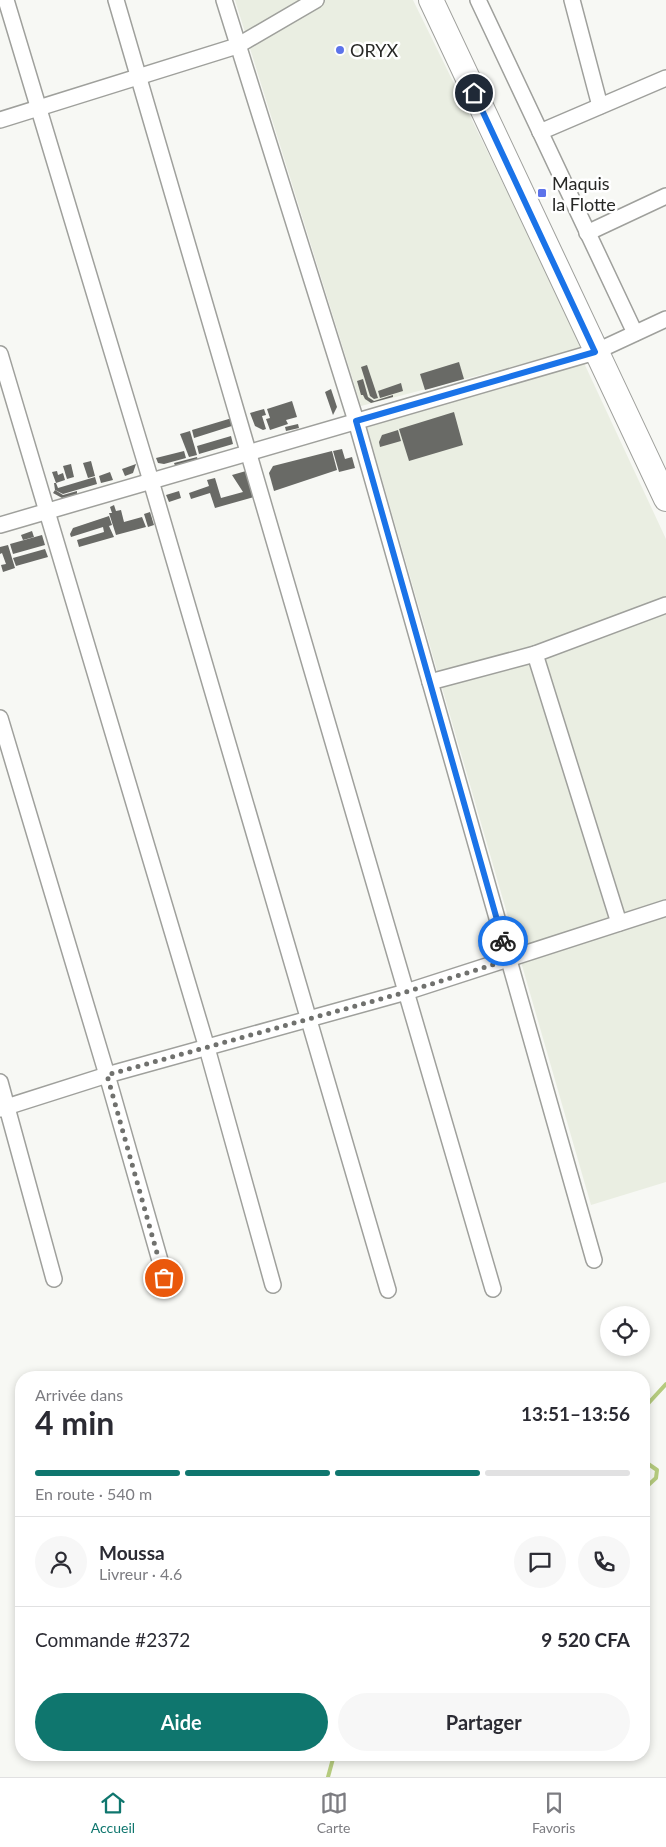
<!DOCTYPE html>
<html lang="fr">
<head>
<meta charset="utf-8">
<style>
	body { margin:0; font-family:Lato,sans-serif; background:#f7f7f7; color:#2b2b33; height:100vh; display:flex; flex-direction:column; font-size:19px; white-space:nowrap }
	* { box-sizing:border-box; margin:0 }
	p { font-size:16px; color:#7c7c81 }
	.icon { flex:none; width:28px; height:28px; fill:none; stroke:currentColor; stroke-width:2; stroke-linecap:round; stroke-linejoin:round }
	.map { position:relative; flex:1; overflow:hidden }
	.side { position:absolute; left:15px; top:1371px; width:635px; height:390px; display:flex; flex-direction:column; background:#fff; border-radius:20px; box-shadow:0 2px 8px #0003 }
	.side>* { flex:none }
	.controls { position:absolute; left:600px; top:1306px; display:grid; gap:10px }
	.controls a { display:grid; place-items:center; width:50px; height:50px; border-radius:50%; background:#fff; box-shadow:0 2px 8px #0003; font-size:25px }
	.pin { position:absolute; display:grid; place-items:center; width:42px; height:42px; color:#fff; margin:-21px; border:2px solid #fff; border-radius:50%; box-shadow:0 1px 5px #0007 }
	.courier { position:absolute; display:grid; place-items:center; width:50px; height:50px; margin:-25px; border:4px solid #1a73e8; border-radius:50%; background:#fff; color:#222; box-shadow:0 1px 6px #0007 }
	.overview em { font-style:normal; font-weight:700 }
	.overview div { display:flex; flex-direction:column-reverse }
	.overview { display:flex; align-items:center; justify-content:space-between; height:85px; padding:0 20px }
	h1 { font-size:32px; font-weight:700; line-height:38px }
	.bar { display:grid; grid-template-columns:repeat(4,1fr); gap:8px 5px; align-content:center; height:60px; padding:0 20px }
	.bar i { height:6px; border-radius:4px; background:#e1e1e2 }
	.bar .current { background:#0f766e }
	.bar p { grid-column:span 4 }
	.line { display:flex; align-items:center; gap:12px; padding:0 20px; border-top:1px solid #e1e1e2 }
	.line div { flex:1 }
	.round { display:grid; place-items:center; flex:none; width:52px; height:52px; border-radius:26px; background:#f7f7f7 }
	.primary-button { display:flex; gap:10px; margin-top:auto; padding:10px 20px }
	.primary-button a { flex:1; height:58px; border-radius:30px; background:#0f766e; color:#fff; font-size:20px; font-weight:700; line-height:58px; text-align:center }
	.primary-button a+a { background:#f7f7f7; color:#2b2b33 }
	.tabs { display:flex; justify-content:space-around; align-items:center; height:70px; border-top:1px solid #e1e1e2; background:#fff; font-size:14px; color:#7c7c81 }
	.tabs a { display:grid; justify-items:center; gap:2px }
	.tabs .current { color:#0f766e }
	.map>svg:first-child { display:block }
	.built { fill:#eaeee2 }
	.lines { fill:none; stroke-linecap:round; stroke-linejoin:round }
	.stream { stroke:#b5cb7e; stroke-width:4 }
	.building { fill:#696a66 }
	.street-casing { stroke:#9fa09c; stroke-width:18 }
	.primary-casing { stroke:#9fa09c; stroke-width:26 }
	.street { stroke:#fff; stroke-width:15 }
	.primary { stroke:#fff; stroke-width:24 }
	.done { stroke:#70716e; stroke-width:5; stroke-dasharray:0 9 }
	.route { stroke:#1a73e8; stroke-width:6 }
	.poi-dot { fill:#5c73ea; stroke:#fff; stroke-width:2 }
	.labels { text-anchor:middle; dominant-baseline:central; stroke-width:5; stroke-linejoin:round; paint-order:stroke }
	.poi-label { font-size:18px; fill:#272826; stroke:#fff; text-anchor:start }
</style>
</head>
<body>
<div class="map">
<svg width="666" height="1777" viewBox="0 0 666 1777">
	<rect width="100%" height="100%" fill="#f7f8f4"/>
	<!-- built -->
	<g class="built">
		<path d="M235,0H413L584,348L361,406Z"/>
		<path d="M584,363L666,539V1182L591,1205L367,427Z"/>
	</g>
	<g class="lines">
		<!-- stream -->
		<g class="stream">
			<path d="M644,1408L666,1384"/>
			<path d="M644,1461L657,1470L656,1478L644,1489"/>
			<path d="M328,1777L334,1755"/>
		</g>
	</g>
	<!-- building -->
	<g class="building">
		<path d="M459,362L464,379L425,390L420,374Z"/>
		<path d="M367,365L378,398L374,399L370,396L361,367Z"/>
		<path d="M363,379L368,397L374,401L393,395V397L371,403L365,399L363,395H361L357,381Z"/>
		<path d="M401,383L403,391L380,398L378,391Z"/>
		<path d="M331,389L337,407L333,415L325,392Z"/>
		<path d="M292,401L297,417L286,420L288,424L270,430L266,419L270,418L267,409Z"/>
		<path d="M264,409L266,415L262,416L266,429L263,430L255,426L250,413Z"/>
		<path d="M454,412L463,445L409,461L399,429Z"/>
		<path d="M232,418L235,425L194,438L192,430Z"/>
		<path d="M298,424L299,428L286,431L285,427Z"/>
		<path d="M398,430L401,441L380,447L379,442L382,435Z"/>
		<path d="M190,431L197,455L189,457L180,434Z"/>
		<path d="M231,436L233,444L199,454L197,446Z"/>
		<path d="M342,449L345,459L352,457L355,468L339,472L333,451Z"/>
		<path d="M184,451L186,458L164,464L158,463L156,458Z"/>
		<path d="M332,451L337,470L274,491L269,473L273,466Z"/>
		<path d="M197,457L198,461L176,468L174,463Z"/>
		<path d="M91,461L95,476L88,478L83,463Z"/>
		<path d="M71,464L74,477L67,479L63,466Z"/>
		<path d="M136,464L133,473L125,476L122,469Z"/>
		<path d="M57,471L58,475L63,473L65,480L56,483L58,488L95,477L97,484L63,494L55,490L54,483H56L52,472Z"/>
		<path d="M246,471L254,497L215,508L210,493L191,499L189,493L209,486L207,480L215,478L221,498L243,492L232,475Z"/>
		<path d="M110,472L113,480L101,483L99,476Z"/>
		<path d="M55,490L63,495L77,491V495L62,498L53,493Z"/>
		<path d="M179,491L181,498L169,502L166,495Z"/>
		<path d="M114,505L116,511L121,510L124,522L142,517L146,527L116,535L109,513H112L110,507Z"/>
		<path d="M150,512L154,525L148,527L144,514Z"/>
		<path d="M109,516L112,525L109,526L114,537L79,547L77,540L104,532L103,527L71,537L70,534L73,528Z"/>
		<path d="M32,531L34,537L23,540L21,535Z"/>
		<path d="M42,535L45,545L13,554L10,544Z"/>
		<path d="M8,545L15,568L3,572L1,565L6,564L2,553L0,554V547Z"/>
		<path d="M45,549L48,557L16,566L13,558Z"/>
	</g>
	<g class="lines">
		<defs>
			<g id="street">
				<path d="M6,0L151,481L388,1290"/>
				<path d="M116,0L493,1289"/>
				<path d="M224,0L356,421L594,1260"/>
				<path d="M478,0L635,333"/>
				<path d="M572,0L600,106"/>
				<path d="M0,120L237,46L316,0"/>
				<path d="M540,132L666,78"/>
				<path d="M587,233L666,196"/>
				<path d="M0,354L207,1048L273,1285"/>
				<path d="M0,525L595,352L666,319"/>
				<path d="M535,654L619,923"/>
				<path d="M430,682L535,654L666,605"/>
				<path d="M0,718L107,1075L165,1278"/>
				<path d="M0,1082L54,1279"/>
				<path d="M0,1109L107,1075L406,992L666,908"/>
			</g>
			<path id="primary" d="M431,0L666,499"/>
		</defs>
		<!-- street casing -->
		<use href="#street" class="street-casing"/>
		<!-- primary casing -->
		<use href="#primary" class="primary-casing"/>
		<!-- street -->
		<use href="#street" class="street"/>
		<!-- primary -->
		<use href="#primary" class="primary"/>
	</g>
	<g class="lines">
		<!-- done -->
		<path class="done" d="M164,1278L107,1075L406,992L508,960L503,941"/>
		<!-- route -->
		<path class="route" d="M474,93L595,352L356,421L503,941"/>
	</g>
	<!-- markers -->
	<g class="poi-dot">
		<circle cx="340" cy="50" r="5"/>
		<rect x="537" y="188" width="10" height="10" rx="2.5"/>
	</g>
	<g class="labels">
		<!-- poi labels -->
		<g class="poi-label">
			<text x="350" y="50">ORYX</text>
			<text x="552" y="183">Maquis<tspan x="552" dy="21">la Flotte</tspan></text>
		</g>
	</g>
</svg>
<div class="controls">
<a><svg class="icon" aria-label="locate" viewBox="0 0 24 24"><circle cx="12" cy="12" r="6"/><path d="M12 2v4M12 18v4M2 12h4M18 12h4"/></svg></a>
</div>
<div class="pin" style="left:164px;top:1278px;background:#ea580c"><svg class="icon" aria-label="bag" viewBox="0 0 24 24"><path d="M5 8h14l-1 12H6zM9 8a3 3 0 0 1 6 0"/></svg></div>
<div class="pin" style="left:474px;top:93px;background:#1f2937"><svg class="icon" aria-label="home" viewBox="0 0 24 24"><path d="M3 11l9-7 9 7M6 9v11h12V9"/></svg></div>
<div class="courier" style="left:503px;top:941px"><svg class="icon" aria-label="bike" viewBox="0 0 24 24"><circle cx="6" cy="16" r="4"/><circle cx="18" cy="16" r="4"/><path d="M6 16l4-8h5l3 8M10 8l3 8H6M13 5h3"/></svg></div>
<section class="side">
<div class="overview"><div><h1>4 min</h1><p>Arrivée dans</p></div><em>13:51–13:56</em></div>
<div class="bar"><i class="current"></i><i class="current"></i><i class="current"></i><i></i><p>En route · 540 m</p></div>
<div class="line" style="height:90px"><a class="round"><svg class="icon" aria-label="person" viewBox="0 0 24 24"><circle cx="12" cy="8" r="4"/><path d="M4 21q1-7 8-7t8 7"/></svg></a><div><b>Moussa</b><p>Livreur · 4.6</p></div><a class="round"><svg class="icon" aria-label="chat" viewBox="0 0 24 24"><path d="M4 5h16v11H9l-5 4z"/></svg></a><a class="round"><svg class="icon" aria-label="phone" viewBox="0 0 24 24"><path d="M5 4h4l2 5-3 2q2 4 5 5l2-3 5 2v4C11 20 4 13 5 4z"/></svg></a></div>
<div class="line" style="height:65px"><div>Commande #2372</div><b>9 520 CFA</b></div>
<div class="primary-button"><a>Aide</a><a>Partager</a></div>
</section>
</div>
<nav class="tabs">
<a class="current"><svg class="icon" aria-label="home" viewBox="0 0 24 24"><path d="M3 11l9-7 9 7M6 9v11h12V9"/></svg>Accueil</a>
<a><svg class="icon" aria-label="map" viewBox="0 0 24 24"><path d="M3 6l6-2 6 2 6-2v14l-6 2-6-2-6 2zM9 4v14M15 6v14"/></svg>Carte</a>
<a><svg class="icon" aria-label="saved" viewBox="0 0 24 24"><path d="M7 4h10v16l-5-4-5 4z"/></svg>Favoris</a>
</nav>
</body>
</html>
